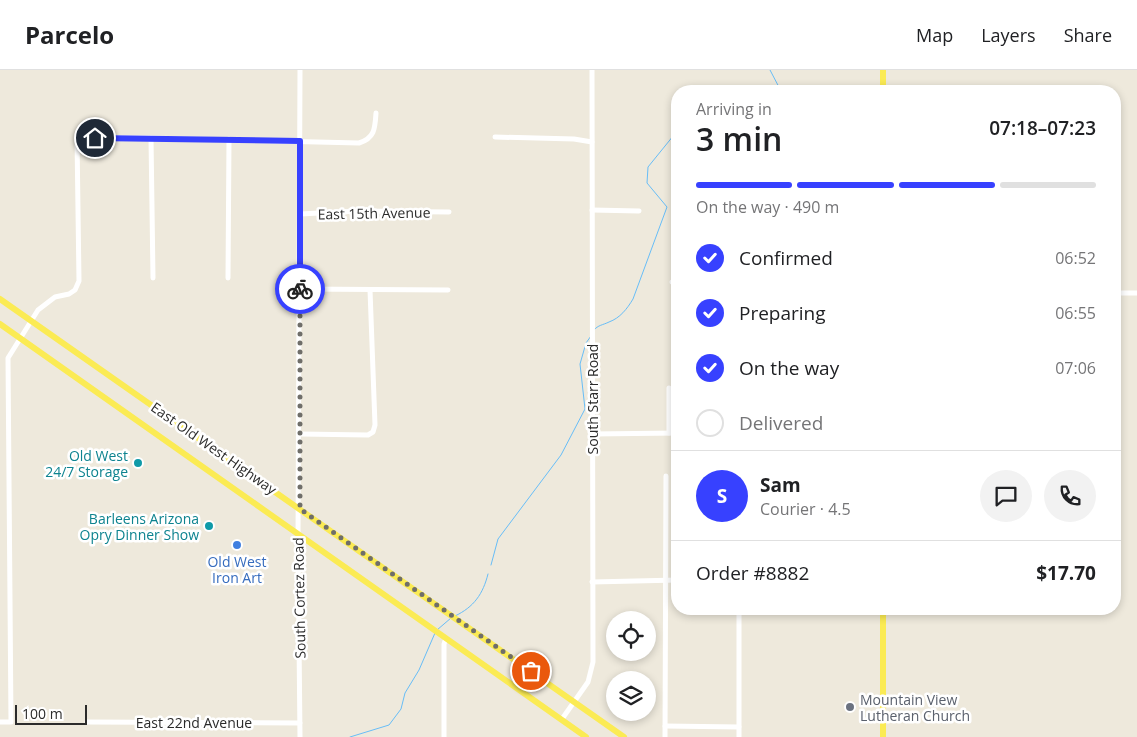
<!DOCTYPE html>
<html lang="en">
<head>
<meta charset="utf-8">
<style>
	body { margin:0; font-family:"Open Sans",sans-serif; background:#f2f2f2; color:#202124; height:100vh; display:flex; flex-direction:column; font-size:19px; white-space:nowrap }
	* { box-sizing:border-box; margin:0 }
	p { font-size:16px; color:#757577 }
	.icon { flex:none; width:28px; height:28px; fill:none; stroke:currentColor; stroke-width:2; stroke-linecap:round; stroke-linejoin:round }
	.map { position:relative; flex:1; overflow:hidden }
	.sheet { position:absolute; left:671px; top:15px; width:450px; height:530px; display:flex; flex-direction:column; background:#fff; border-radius:20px; box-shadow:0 2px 8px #0003 }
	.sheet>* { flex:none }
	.fabs { position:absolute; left:606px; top:541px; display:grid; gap:10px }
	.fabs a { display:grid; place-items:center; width:50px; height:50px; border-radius:50%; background:#fff; box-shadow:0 2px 8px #0003; font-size:25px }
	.scale { position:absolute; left:15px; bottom:12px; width:72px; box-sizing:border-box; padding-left:5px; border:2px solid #2b2b2b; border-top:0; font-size:14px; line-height:18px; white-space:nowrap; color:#2b2b2b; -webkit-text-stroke:4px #fff; paint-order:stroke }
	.pin { position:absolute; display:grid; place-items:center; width:42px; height:42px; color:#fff; margin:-21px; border:2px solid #fff; border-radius:50%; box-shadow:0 1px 5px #0007 }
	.courier { position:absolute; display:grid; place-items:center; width:50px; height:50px; margin:-25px; border:4px solid #3741ff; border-radius:50%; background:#fff; color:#222; box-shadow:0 1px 6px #0007 }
	.overview em { font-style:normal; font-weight:600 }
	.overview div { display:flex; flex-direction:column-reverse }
	.overview { display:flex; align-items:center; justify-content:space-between; height:85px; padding:0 25px }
	h1 { font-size:32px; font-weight:600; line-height:38px }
	.bar { display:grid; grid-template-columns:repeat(4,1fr); gap:8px 5px; align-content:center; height:60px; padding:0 25px }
	.bar i { height:6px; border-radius:4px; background:#e0e0e0 }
	.bar .selected { background:#3741ff }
	.bar p { grid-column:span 4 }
	.line { display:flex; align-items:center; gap:12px; padding:0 25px; border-top:1px solid #e0e0e0 }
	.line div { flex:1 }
	.round { display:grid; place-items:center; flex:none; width:52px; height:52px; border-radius:26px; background:#f2f2f2 }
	ol { padding:0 25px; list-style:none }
	li { display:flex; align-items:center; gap:15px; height:55px }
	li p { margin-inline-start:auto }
	li .icon { padding:5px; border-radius:50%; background:#3741ff; color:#fff; stroke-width:4 }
	li:last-child { color:#757577 }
	li i { width:28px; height:28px; border:2px solid #e0e0e0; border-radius:50% }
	header { display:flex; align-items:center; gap:30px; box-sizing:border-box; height:70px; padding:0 25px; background:#fff; border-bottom:1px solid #e0e0e0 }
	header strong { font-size:24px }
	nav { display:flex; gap:28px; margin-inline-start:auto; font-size:18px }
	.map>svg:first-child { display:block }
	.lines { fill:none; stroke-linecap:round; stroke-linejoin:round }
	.stream { stroke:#67bdf7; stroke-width:1 }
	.minor { stroke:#fff; stroke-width:5 }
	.major { stroke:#fbeb54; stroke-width:6 }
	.done { stroke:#6f6e69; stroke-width:5; stroke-dasharray:0 9 }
	.route { stroke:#3741ff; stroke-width:6 }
	.culture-dot { fill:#0f9aa8; stroke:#fff; stroke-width:2 }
	.shop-dot { fill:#3f7fe0; stroke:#fff; stroke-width:2 }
	.worship-dot { fill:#6b7280; stroke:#fff; stroke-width:2 }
	.labels { text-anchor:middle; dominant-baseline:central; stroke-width:5; stroke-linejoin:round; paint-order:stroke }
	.street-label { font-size:14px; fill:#2b2b2b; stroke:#fff }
	.culture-label { font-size:14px; fill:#0d838f; stroke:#fff; text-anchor:end }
	.shop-label { font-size:14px; fill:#366cbe; stroke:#fff }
	.worship-label { font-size:14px; fill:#5b616d; stroke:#fff; text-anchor:start }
</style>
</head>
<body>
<header>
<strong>Parcelo</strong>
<nav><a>Map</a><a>Layers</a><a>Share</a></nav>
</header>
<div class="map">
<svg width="1137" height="667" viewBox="0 0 1137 667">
	<rect width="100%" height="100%" fill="#eee9dc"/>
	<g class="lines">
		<!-- stream -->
		<g class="stream">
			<path d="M770,0L781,21"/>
			<path d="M594,260C598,255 603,255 609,252C620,248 627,239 633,229L667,137L647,113L648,97L678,60"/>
			<path d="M491,495L498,469L561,385L585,339L580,294L586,273L591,266"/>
			<path d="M455,546C474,537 483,524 488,504"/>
			<path d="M437,560L451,548"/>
			<path d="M350,667L389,655L401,639L405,623L419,600L435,563"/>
		</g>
		<!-- minor -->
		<g class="minor">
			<path d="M300,0L298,472L300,667"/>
			<path d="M495,67L574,69L592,72"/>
			<path d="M151,68L153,208"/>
			<path d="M592,140L639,141"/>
			<path d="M300,144L359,141L449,142"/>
			<path d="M228,208L229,69"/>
			<path d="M672,212H678"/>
			<path d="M300,219L448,220"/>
			<path d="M1115,223H1137"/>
			<path d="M669,318V363"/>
			<path d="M300,364L368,365L373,362L375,355L370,220"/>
			<path d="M592,364L678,363"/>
			<path d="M592,512L678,510"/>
			<path d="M739,539V667"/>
			<path d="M562,649L588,612L593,592L592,0"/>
			<path d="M0,652H11L8,288L38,240L55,227L69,224L75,220L79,211L77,68H151L359,73C375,68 375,58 376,43"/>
			<path d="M87,652L300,653"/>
			<path d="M665,656L739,657"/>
			<path d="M444,667V574L446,568"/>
			<path d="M665,667L666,406"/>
		</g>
		<!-- major -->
		<g class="major">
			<path d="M883,0V21"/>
			<path d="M0,229L624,667"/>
			<path d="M0,254L586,667"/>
			<path d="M883,539V667"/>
		</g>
	</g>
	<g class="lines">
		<!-- done -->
		<path class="done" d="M300,219V439L531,601"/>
		<!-- route -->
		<path class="route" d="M95,68L300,71V219"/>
	</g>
	<!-- markers -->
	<g class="culture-dot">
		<circle cx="138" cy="393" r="5"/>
		<circle cx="209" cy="456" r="5"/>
	</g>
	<circle class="shop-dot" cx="237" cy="475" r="5"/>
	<circle class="worship-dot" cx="850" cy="637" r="5"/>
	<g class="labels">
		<!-- street labels -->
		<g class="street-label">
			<text transform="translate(374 143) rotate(-1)">East 15th Avenue</text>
			<text transform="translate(592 329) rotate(-90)">South Starr Road</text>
			<text transform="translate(214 378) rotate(35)">East Old West Highway</text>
			<text transform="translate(299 528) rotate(-91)">South Cortez Road</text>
			<text x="194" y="652">East 22nd Avenue</text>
		</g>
		<!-- culture labels -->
		<g class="culture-label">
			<text x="128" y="385">Old West<tspan x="128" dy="16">24/7 Storage</tspan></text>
			<text x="199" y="448">Barleens Arizona<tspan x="199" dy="16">Opry Dinner Show</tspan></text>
		</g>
		<!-- shop labels -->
		<g class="shop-label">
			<text x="237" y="491">Old West<tspan x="237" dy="16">Iron Art</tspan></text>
		</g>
		<!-- worship labels -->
		<g class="worship-label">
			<text x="860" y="629">Mountain View<tspan x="860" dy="16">Lutheran Church</tspan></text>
		</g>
	</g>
</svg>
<div class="fabs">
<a><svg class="icon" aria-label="locate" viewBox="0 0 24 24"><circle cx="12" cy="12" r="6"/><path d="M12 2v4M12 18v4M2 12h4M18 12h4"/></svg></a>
<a><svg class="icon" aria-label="layers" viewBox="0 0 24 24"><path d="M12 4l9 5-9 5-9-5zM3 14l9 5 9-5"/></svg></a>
</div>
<div class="scale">100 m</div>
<div class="pin" style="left:531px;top:601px;background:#ea580c"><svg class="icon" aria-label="bag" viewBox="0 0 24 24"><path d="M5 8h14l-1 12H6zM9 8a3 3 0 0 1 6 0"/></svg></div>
<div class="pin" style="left:95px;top:68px;background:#1f2937"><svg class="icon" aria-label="home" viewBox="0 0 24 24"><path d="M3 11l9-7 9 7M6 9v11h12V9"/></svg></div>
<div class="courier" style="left:300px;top:219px"><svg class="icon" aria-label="bike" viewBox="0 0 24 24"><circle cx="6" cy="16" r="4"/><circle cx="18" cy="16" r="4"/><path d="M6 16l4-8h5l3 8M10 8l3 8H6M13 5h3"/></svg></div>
<section class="sheet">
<div class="overview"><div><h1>3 min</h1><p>Arriving in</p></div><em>07:18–07:23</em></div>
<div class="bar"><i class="selected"></i><i class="selected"></i><i class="selected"></i><i></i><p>On the way · 490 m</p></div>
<ol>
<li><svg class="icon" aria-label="check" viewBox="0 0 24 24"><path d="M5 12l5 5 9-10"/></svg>Confirmed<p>06:52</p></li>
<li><svg class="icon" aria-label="check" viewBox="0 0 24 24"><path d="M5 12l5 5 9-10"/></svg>Preparing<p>06:55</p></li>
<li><svg class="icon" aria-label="check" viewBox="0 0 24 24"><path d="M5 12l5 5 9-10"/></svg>On the way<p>07:06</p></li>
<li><i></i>Delivered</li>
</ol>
<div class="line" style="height:90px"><b class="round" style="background:#3741ff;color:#fff">S</b><div><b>Sam</b><p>Courier · 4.5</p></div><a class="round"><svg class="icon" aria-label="chat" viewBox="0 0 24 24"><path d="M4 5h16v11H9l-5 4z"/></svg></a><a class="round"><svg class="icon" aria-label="phone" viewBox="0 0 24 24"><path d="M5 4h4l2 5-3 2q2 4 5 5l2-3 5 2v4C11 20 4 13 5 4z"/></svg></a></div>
<div class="line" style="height:65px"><div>Order #8882</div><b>$17.70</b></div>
</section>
</div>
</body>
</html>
